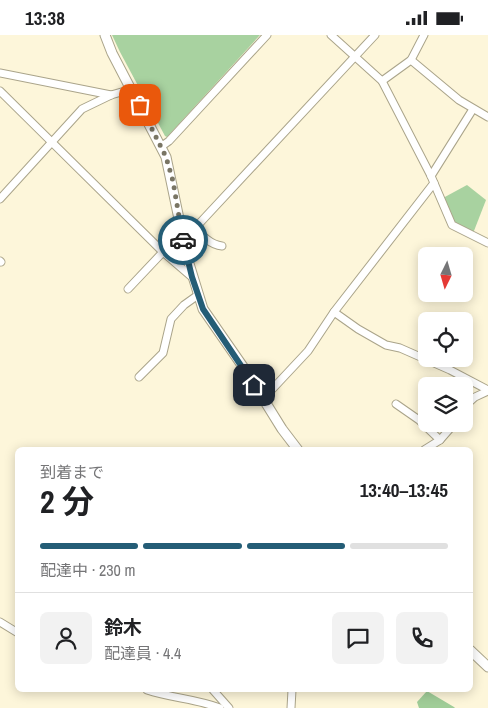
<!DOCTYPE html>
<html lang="ja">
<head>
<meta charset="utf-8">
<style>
	body { margin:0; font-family:"Archivo Narrow","Noto Sans JP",sans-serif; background:#f2f2f2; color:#202124; height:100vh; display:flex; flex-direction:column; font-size:19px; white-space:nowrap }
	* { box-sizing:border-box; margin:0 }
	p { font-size:16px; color:#757577 }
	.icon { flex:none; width:28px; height:28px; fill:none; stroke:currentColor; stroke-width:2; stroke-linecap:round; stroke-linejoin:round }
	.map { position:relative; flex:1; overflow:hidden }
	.side { position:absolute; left:15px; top:412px; width:458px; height:245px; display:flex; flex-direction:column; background:#fff; border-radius:8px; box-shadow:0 2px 12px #0003 }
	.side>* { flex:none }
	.needle { width:32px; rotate:185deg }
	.buttons { position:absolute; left:418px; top:212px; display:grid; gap:10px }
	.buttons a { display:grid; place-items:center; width:55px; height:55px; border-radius:8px; background:#fff; box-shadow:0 2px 12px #0003; font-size:25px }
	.pin { position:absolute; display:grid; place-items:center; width:42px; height:42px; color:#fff; margin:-21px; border-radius:10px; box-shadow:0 2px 8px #0006 }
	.courier { position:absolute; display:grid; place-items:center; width:50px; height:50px; margin:-25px; border:4px solid #245d76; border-radius:50%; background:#fff; color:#222; box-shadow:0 1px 6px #0007 }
	.headline em { font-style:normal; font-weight:700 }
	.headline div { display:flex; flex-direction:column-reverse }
	.headline { display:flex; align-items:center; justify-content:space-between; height:85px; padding:0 25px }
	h1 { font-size:32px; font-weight:700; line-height:38px }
	.bar { display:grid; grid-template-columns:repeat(4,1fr); gap:8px 5px; align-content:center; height:60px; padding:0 25px }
	.bar i { height:6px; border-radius:4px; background:#e0e0e0 }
	.bar .on { background:#245d76 }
	.bar p { grid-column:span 4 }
	.line { display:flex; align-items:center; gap:12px; padding:0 25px; border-top:1px solid #e0e0e0 }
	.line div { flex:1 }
	.round { display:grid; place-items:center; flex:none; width:52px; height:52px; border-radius:8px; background:#f2f2f2 }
	.status { display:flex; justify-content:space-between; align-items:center; height:35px; padding:0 25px; background:#fff; direction:ltr }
	.status svg { height:14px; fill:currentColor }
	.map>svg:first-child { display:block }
	.green { fill:#a8d2a0 }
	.forest { fill:#a0cd98 }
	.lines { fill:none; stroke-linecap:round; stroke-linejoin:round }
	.minor-casing { stroke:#aaa48a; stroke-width:9 }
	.major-casing { stroke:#aaa48a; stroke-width:11 }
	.minor { stroke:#fff; stroke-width:7 }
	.major { stroke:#fff; stroke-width:9 }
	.done { stroke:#797564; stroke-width:5; stroke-dasharray:0 9 }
	.route { stroke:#245d76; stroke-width:6 }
</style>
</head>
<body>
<div class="status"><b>13:38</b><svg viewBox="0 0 49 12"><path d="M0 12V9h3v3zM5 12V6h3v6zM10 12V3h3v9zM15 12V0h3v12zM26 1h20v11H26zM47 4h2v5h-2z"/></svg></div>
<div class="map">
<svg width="488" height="673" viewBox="0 0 488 673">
	<rect width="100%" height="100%" fill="#fdf6da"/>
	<!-- green -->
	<g class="green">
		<path d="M112,0H260L167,102L165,101L120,17Z"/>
		<path d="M467,150L486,165L472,201L454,188L443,163Z"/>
	</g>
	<!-- forest -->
	<path class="forest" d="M427,656L454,672L455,673H419L417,667Z"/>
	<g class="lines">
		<defs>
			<g id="minor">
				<path d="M331,0L382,46L431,141L452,190L488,208"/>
				<path d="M411,25L459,65L488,82"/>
				<path d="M0,38L111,60"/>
				<path d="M382,46L411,25L424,0"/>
				<path d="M0,56L163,217L192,242"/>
				<path d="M162,111L169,106L267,0"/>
				<path d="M431,141L473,74"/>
				<path d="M0,164L82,74L111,60L132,54"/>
				<path d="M197,191C200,201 212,210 222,211"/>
				<path d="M182,200L197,191L375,0"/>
				<path d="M0,226L1,227"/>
				<path d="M128,254L163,217"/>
				<path d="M334,277L358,294L386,310L400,313L450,335L488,355"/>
				<path d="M139,342L163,318L171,284L184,270L198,260"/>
				<path d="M263,364L308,316L334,277L434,148"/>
				<path d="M396,369L419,385L440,405"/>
				<path d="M464,372L475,362L488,356"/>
				<path d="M424,415L440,405L454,389"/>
				<path d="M0,587L18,598"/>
				<path d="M147,655C171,663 196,664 220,673"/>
				<path d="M213,655L229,673"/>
				<path d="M291,673L292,655"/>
			</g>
			<g id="major">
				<path d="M105,0L112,18L166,122L187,222L203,274L246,336L282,394L298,415"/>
				<path d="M470,615L488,632"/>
			</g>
		</defs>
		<!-- minor casing -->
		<use href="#minor" class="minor-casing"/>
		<!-- major casing -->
		<use href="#major" class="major-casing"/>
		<!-- minor -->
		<use href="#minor" class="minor"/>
		<!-- major -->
		<use href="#major" class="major"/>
	</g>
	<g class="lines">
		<!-- done -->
		<path class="done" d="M140,70L166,122L173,146L183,205"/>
		<!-- route -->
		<path class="route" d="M183,205L192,242L203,274L254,350"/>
	</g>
</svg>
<div class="buttons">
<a><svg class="needle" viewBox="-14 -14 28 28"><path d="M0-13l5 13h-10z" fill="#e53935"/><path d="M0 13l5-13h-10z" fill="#757577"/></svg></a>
<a><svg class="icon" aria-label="locate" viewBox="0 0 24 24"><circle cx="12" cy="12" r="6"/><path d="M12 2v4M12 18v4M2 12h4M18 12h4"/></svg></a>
<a><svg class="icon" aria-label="layers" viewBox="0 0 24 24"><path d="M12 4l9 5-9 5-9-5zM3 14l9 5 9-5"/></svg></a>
</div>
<div class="pin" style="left:140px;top:70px;background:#ea580c"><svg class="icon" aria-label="bag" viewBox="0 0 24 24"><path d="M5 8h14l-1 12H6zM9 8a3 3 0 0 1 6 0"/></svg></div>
<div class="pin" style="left:254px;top:350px;background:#1f2937"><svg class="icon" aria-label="home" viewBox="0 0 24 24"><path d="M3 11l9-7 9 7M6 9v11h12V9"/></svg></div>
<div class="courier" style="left:183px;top:205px"><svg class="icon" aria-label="car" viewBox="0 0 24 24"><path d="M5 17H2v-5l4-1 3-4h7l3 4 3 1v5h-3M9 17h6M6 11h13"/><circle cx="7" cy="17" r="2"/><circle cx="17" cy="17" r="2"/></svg></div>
<section class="side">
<div class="headline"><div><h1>2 分</h1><p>到着まで</p></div><em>13:40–13:45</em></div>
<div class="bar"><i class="on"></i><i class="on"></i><i class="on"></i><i></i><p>配達中 · 230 m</p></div>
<div class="line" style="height:90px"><a class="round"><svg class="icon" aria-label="person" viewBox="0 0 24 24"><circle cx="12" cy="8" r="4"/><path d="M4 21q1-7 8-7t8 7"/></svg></a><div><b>鈴木</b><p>配達員 · 4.4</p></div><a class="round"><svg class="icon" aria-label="chat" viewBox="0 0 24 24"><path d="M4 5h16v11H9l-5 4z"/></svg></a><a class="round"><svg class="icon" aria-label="phone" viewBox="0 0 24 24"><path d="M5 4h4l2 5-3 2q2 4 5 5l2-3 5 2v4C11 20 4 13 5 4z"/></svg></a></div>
</section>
</div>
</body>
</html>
